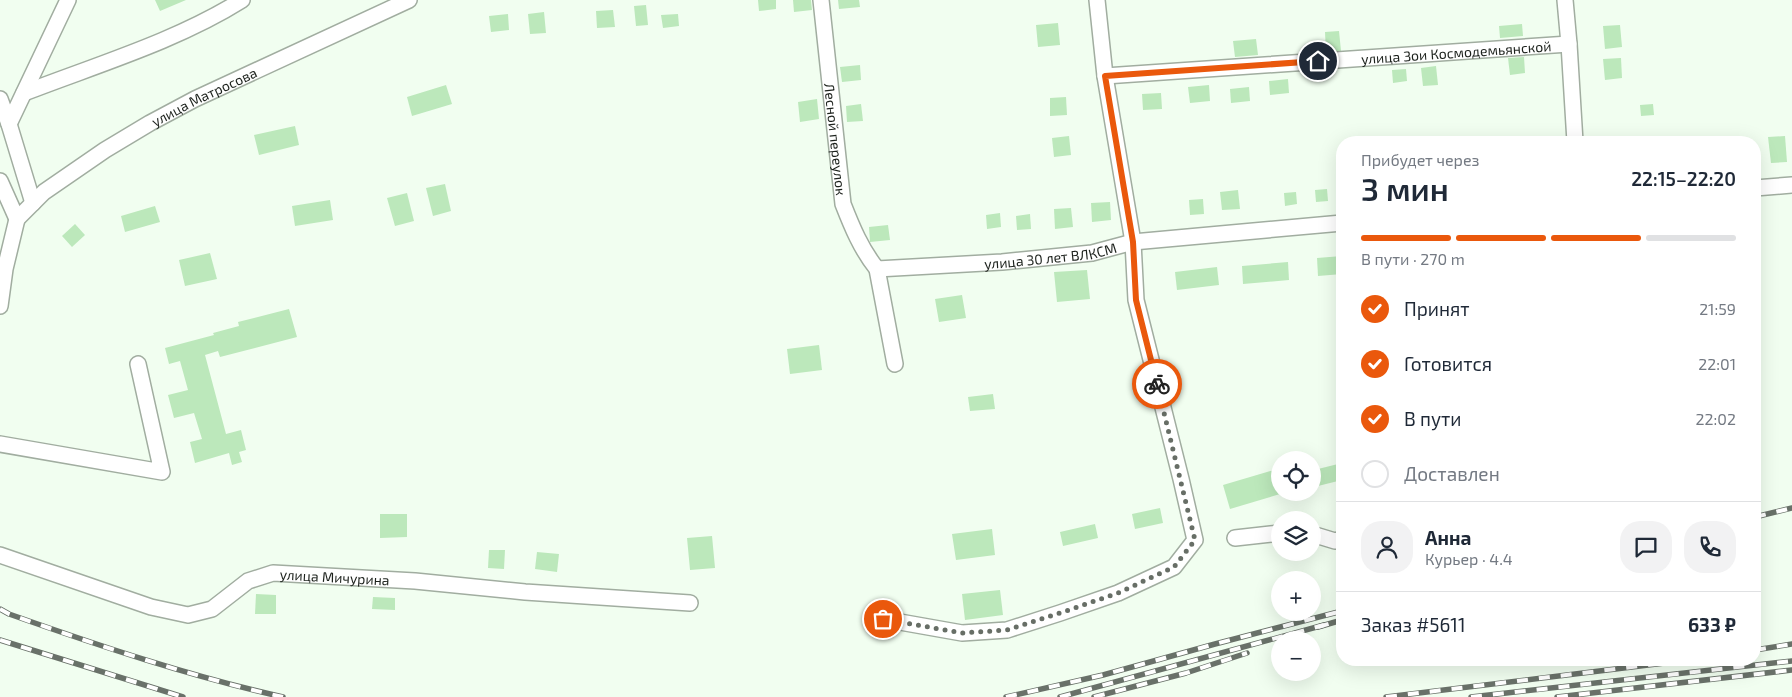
<!DOCTYPE html>
<html lang="ru">
<head>
<meta charset="utf-8">
<style>
	body { margin:0; font-family:"Exo 2",sans-serif; background:#f2f2f3; color:#1f2937; height:100vh; display:flex; flex-direction:column; font-size:19px; white-space:nowrap }
	* { box-sizing:border-box; margin:0 }
	p { font-size:16px; color:#747a83 }
	.icon { flex:none; width:28px; height:28px; fill:none; stroke:currentColor; stroke-width:2; stroke-linecap:round; stroke-linejoin:round }
	.map { position:relative; flex:1; overflow:hidden }
	.panel { position:absolute; left:1336px; top:136px; width:425px; height:530px; display:flex; flex-direction:column; background:#fff; border-radius:20px; box-shadow:0 5px 20px #0002 }
	.panel>* { flex:none }
	.tools { position:absolute; left:1271px; top:451px; display:grid; gap:10px }
	.tools a { display:grid; place-items:center; width:50px; height:50px; border-radius:50%; background:#fff; box-shadow:0 5px 20px #0002; font-size:25px }
	.pin { position:absolute; display:grid; place-items:center; width:42px; height:42px; color:#fff; margin:-21px; border:2px solid #fff; border-radius:50%; box-shadow:0 1px 5px #0007 }
	.courier { position:absolute; display:grid; place-items:center; width:50px; height:50px; margin:-25px; border:4px solid #ea580c; border-radius:50%; background:#fff; color:#222; box-shadow:0 1px 6px #0007 }
	.overview em { font-style:normal; font-weight:600 }
	.overview div { display:flex; flex-direction:column-reverse }
	.overview { display:flex; align-items:center; justify-content:space-between; height:85px; padding:0 25px }
	h1 { font-size:32px; font-weight:600; line-height:38px }
	.bar { display:grid; grid-template-columns:repeat(4,1fr); gap:8px 5px; align-content:center; height:60px; padding:0 25px }
	.bar i { height:6px; border-radius:4px; background:#e0e1e3 }
	.bar .current { background:#ea580c }
	.bar p { grid-column:span 4 }
	.line { display:flex; align-items:center; gap:12px; padding:0 25px; border-top:1px solid #e0e1e3 }
	.line div { flex:1 }
	.round { display:grid; place-items:center; flex:none; width:52px; height:52px; border-radius:20px; background:#f2f2f3 }
	ol { padding:0 25px; list-style:none }
	li { display:flex; align-items:center; gap:15px; height:55px }
	li p { margin-inline-start:auto }
	li .icon { padding:5px; border-radius:50%; background:#ea580c; color:#fff; stroke-width:4 }
	li:last-child { color:#747a83 }
	li i { width:28px; height:28px; border:2px solid #e0e1e3; border-radius:50% }
	.map>svg:first-child { display:block }
	.building { fill:#bce8bb }
	.lines { fill:none; stroke-linecap:round; stroke-linejoin:round }
	.minor-casing { stroke:#a1ada0; stroke-width:18 }
	.minor { stroke:#fff; stroke-width:15 }
	.rail-casing { stroke:#697169; stroke-width:5.5 }
	.rail { stroke:#fff; stroke-width:4; stroke-dasharray:11; stroke-linecap:butt }
	.done { stroke:#676e66; stroke-width:5; stroke-dasharray:0 9 }
	.route { stroke:#ea580c; stroke-width:6 }
	.labels { text-anchor:middle; dominant-baseline:central; stroke-width:4; stroke-linejoin:round; paint-order:stroke }
	.street-label { font-size:14px; fill:#1c211c; stroke:#fff }
</style>
</head>
<body>
<div class="map">
<svg width="1792" height="697" viewBox="0 0 1792 697">
	<rect width="100%" height="100%" fill="#f1fef0"/>
	<!-- building -->
	<g class="building">
		<path d="M155,0H186L160,11Z"/>
		<path d="M758,0H776V9L759,11Z"/>
		<path d="M793,0H811L812,10L794,12Z"/>
		<path d="M838,0H859L860,7L839,9Z"/>
		<path d="M646,5L648,25L636,26L634,6Z"/>
		<path d="M613,10L615,27L597,28L596,11Z"/>
		<path d="M544,12L546,33L530,34L528,14Z"/>
		<path d="M508,14L509,30L491,32L489,16Z"/>
		<path d="M678,14L679,26L663,28L661,15Z"/>
		<path d="M1058,23L1060,45L1038,47L1036,25Z"/>
		<path d="M1522,24L1523,36L1500,38L1499,26Z"/>
		<path d="M1620,25L1622,47L1605,49L1603,26Z"/>
		<path d="M1339,31L1341,51L1326,52L1325,32Z"/>
		<path d="M1256,39L1258,55L1235,57L1233,41Z"/>
		<path d="M1524,57L1525,73L1510,75L1508,58Z"/>
		<path d="M1621,58L1622,78L1605,80L1603,59Z"/>
		<path d="M860,65L861,80L842,82L840,67Z"/>
		<path d="M1436,66L1438,85L1423,86L1421,68Z"/>
		<path d="M1406,69L1407,81L1393,83L1392,70Z"/>
		<path d="M1288,79L1289,93L1270,95L1269,81Z"/>
		<path d="M446,85L452,104L412,116L407,97Z"/>
		<path d="M1209,85L1210,101L1190,103L1188,87Z"/>
		<path d="M1249,87L1250,101L1231,103L1230,89Z"/>
		<path d="M1161,93L1162,109L1143,110L1142,94Z"/>
		<path d="M1066,97L1067,115L1050,116V98Z"/>
		<path d="M817,99L819,119L800,122L798,102Z"/>
		<path d="M861,104L863,121L847,122L846,106Z"/>
		<path d="M1653,104L1654,115L1641,116L1640,105Z"/>
		<path d="M295,126L299,145L259,155L254,135Z"/>
		<path d="M1069,136L1071,155L1054,157L1052,138Z"/>
		<path d="M1785,136L1787,162L1771,163L1768,137Z"/>
		<path d="M445,184L451,211L433,216L426,188Z"/>
		<path d="M1327,189L1328,201L1316,202L1315,190Z"/>
		<path d="M1238,190L1240,209L1222,210L1220,192Z"/>
		<path d="M1296,192L1297,204L1285,206L1284,193Z"/>
		<path d="M407,193L414,221L395,226L387,198Z"/>
		<path d="M1203,199L1204,214L1190,215L1189,200Z"/>
		<path d="M330,200L333,220L295,226L292,206Z"/>
		<path d="M1110,202L1111,220L1092,222L1091,203Z"/>
		<path d="M155,206L160,222L125,232L121,216Z"/>
		<path d="M1071,208L1073,227L1055,229L1054,209Z"/>
		<path d="M1000,213L1001,227L987,229L986,215Z"/>
		<path d="M1030,214L1031,229L1017,230L1016,216Z"/>
		<path d="M75,224L85,235L72,247L62,236Z"/>
		<path d="M888,225L890,240L870,242L869,227Z"/>
		<path d="M210,253L217,279L185,286L179,260Z"/>
		<path d="M1342,256V274L1318,276L1317,258Z"/>
		<path d="M1288,262L1289,280L1243,284L1242,266Z"/>
		<path d="M1217,267L1219,285L1177,290L1175,272Z"/>
		<path d="M1087,270L1090,299L1057,302L1054,272Z"/>
		<path d="M962,295L966,318L939,322L935,299Z"/>
		<path d="M289,309L297,337L220,357L218,351L205,355L226,434L241,430L246,450L239,452L242,462L232,465L229,453L195,463L190,442L202,439L194,413L174,418L168,395L188,390L180,361L169,364L165,348L214,335L213,333L239,326L238,322Z"/>
		<path d="M819,345L822,370L790,374L787,349Z"/>
		<path d="M993,394L995,409L970,411L968,397Z"/>
		<path d="M1342,463V480L1318,486L1314,470Z"/>
		<path d="M1274,470L1280,494L1230,509L1223,485Z"/>
		<path d="M1160,508L1163,523L1135,529L1132,514Z"/>
		<path d="M380,514H407V537L380,538Z"/>
		<path d="M1095,524L1098,538L1063,546L1060,532Z"/>
		<path d="M992,529L995,555L956,560L952,534Z"/>
		<path d="M712,536L715,568L690,570L687,538Z"/>
		<path d="M489,550H505L504,569L488,568Z"/>
		<path d="M537,552L559,554L557,572L535,569Z"/>
		<path d="M1000,590L1003,615L965,620L962,594Z"/>
		<path d="M256,594L276,595V614H255Z"/>
		<path d="M373,597L395,598V610L372,609Z"/>
	</g>
	<g class="lines">
		<defs>
			<g id="minor">
				<path id="s1" d="M821,0L843,204C852,227 861,249 877,269L895,364"/>
				<path d="M1565,0L1569,44L1575,142"/>
				<path id="s2" d="M1105,76L1569,44"/>
				<path d="M24,93C96,65 177,41 242,0"/>
				<path d="M0,99L9,124L33,203"/>
				<path d="M9,124L68,0"/>
				<path d="M0,181L17,219"/>
				<path d="M1755,188L1792,185"/>
				<path id="s3" d="M17,219L44,192L105,150L150,123L195,99L409,0"/>
				<path id="s4" d="M877,269L1002,262L1092,253L1133,242L1342,223"/>
				<path d="M0,306L5,269L17,219"/>
				<path d="M0,444L162,472L138,364"/>
				<path d="M1312,534L1335,541L1342,539"/>
				<path d="M1235,538L1280,533"/>
				<path id="s5" d="M0,555L151,607L188,615L212,609L248,581L273,573L415,581L525,592L690,603"/>
				<path d="M883,619L962,633L1007,630L1060,613L1118,593L1174,567L1195,540L1181,479L1136,300L1133,242L1105,76L1097,0"/>
			</g>
		</defs>
		<!-- minor casing -->
		<use href="#minor" class="minor-casing"/>
		<!-- minor -->
		<use href="#minor" class="minor"/>
		<defs>
			<g id="rail">
				<path d="M1755,517L1792,508"/>
				<path d="M0,609L9,614C100,646 189,676 283,697"/>
				<path d="M1318,627L1342,620"/>
				<path d="M0,640L183,697"/>
				<path d="M1755,650L1792,644"/>
				<path d="M1006,697L1103,675L1215,644L1342,611"/>
				<path d="M1060,697L1324,625"/>
				<path d="M1094,697L1186,673L1247,653"/>
				<path d="M1386,697L1689,660"/>
				<path d="M1471,697L1792,661"/>
				<path d="M1557,697L1792,670"/>
			</g>
		</defs>
		<!-- rail casing -->
		<use href="#rail" class="rail-casing"/>
		<!-- rail -->
		<use href="#rail" class="rail"/>
	</g>
	<g class="lines">
		<!-- done -->
		<path class="done" d="M883,619L962,633L1007,630L1060,613L1118,593L1174,567L1195,540L1157,384"/>
		<!-- route -->
		<path class="route" d="M1157,384L1136,300L1133,242L1105,76L1318,61"/>
	</g>
	<g class="labels">
		<!-- street labels -->
		<g class="street-label">
			<text stroke="none"><textPath href="#s2" startOffset="352">улица Зои Космодемьянской</textPath></text>
			<text stroke="none"><textPath href="#s3" startOffset="225">улица Матросова</textPath></text>
			<text stroke="none"><textPath href="#s1" startOffset="140">Лесной переулок</textPath></text>
			<text stroke="none"><textPath href="#s4" startOffset="174">улица 30 лет ВЛКСМ</textPath></text>
			<text stroke="none"><textPath href="#s5" startOffset="356">улица Мичурина</textPath></text>
		</g>
	</g>
</svg>
<div class="tools">
<a><svg class="icon" aria-label="locate" viewBox="0 0 24 24"><circle cx="12" cy="12" r="6"/><path d="M12 2v4M12 18v4M2 12h4M18 12h4"/></svg></a>
<a><svg class="icon" aria-label="layers" viewBox="0 0 24 24"><path d="M12 4l9 5-9 5-9-5zM3 14l9 5 9-5"/></svg></a>
<a>+</a>
<a>−</a>
</div>
<div class="pin" style="left:883px;top:619px;background:#ea580c"><svg class="icon" aria-label="bag" viewBox="0 0 24 24"><path d="M5 8h14l-1 12H6zM9 8a3 3 0 0 1 6 0"/></svg></div>
<div class="pin" style="left:1318px;top:61px;background:#1f2937"><svg class="icon" aria-label="home" viewBox="0 0 24 24"><path d="M3 11l9-7 9 7M6 9v11h12V9"/></svg></div>
<div class="courier" style="left:1157px;top:384px"><svg class="icon" aria-label="bike" viewBox="0 0 24 24"><circle cx="6" cy="16" r="4"/><circle cx="18" cy="16" r="4"/><path d="M6 16l4-8h5l3 8M10 8l3 8H6M13 5h3"/></svg></div>
<section class="panel">
<div class="overview"><div><h1>3 мин</h1><p>Прибудет через</p></div><em>22:15–22:20</em></div>
<div class="bar"><i class="current"></i><i class="current"></i><i class="current"></i><i></i><p>В пути · 270 m</p></div>
<ol>
<li><svg class="icon" aria-label="check" viewBox="0 0 24 24"><path d="M5 12l5 5 9-10"/></svg>Принят<p>21:59</p></li>
<li><svg class="icon" aria-label="check" viewBox="0 0 24 24"><path d="M5 12l5 5 9-10"/></svg>Готовится<p>22:01</p></li>
<li><svg class="icon" aria-label="check" viewBox="0 0 24 24"><path d="M5 12l5 5 9-10"/></svg>В пути<p>22:02</p></li>
<li><i></i>Доставлен</li>
</ol>
<div class="line" style="height:90px"><a class="round"><svg class="icon" aria-label="person" viewBox="0 0 24 24"><circle cx="12" cy="8" r="4"/><path d="M4 21q1-7 8-7t8 7"/></svg></a><div><b>Анна</b><p>Курьер · 4.4</p></div><a class="round"><svg class="icon" aria-label="chat" viewBox="0 0 24 24"><path d="M4 5h16v11H9l-5 4z"/></svg></a><a class="round"><svg class="icon" aria-label="phone" viewBox="0 0 24 24"><path d="M5 4h4l2 5-3 2q2 4 5 5l2-3 5 2v4C11 20 4 13 5 4z"/></svg></a></div>
<div class="line" style="height:65px"><div>Заказ #5611</div><b>633 ₽</b></div>
</section>
</div>
</body>
</html>
